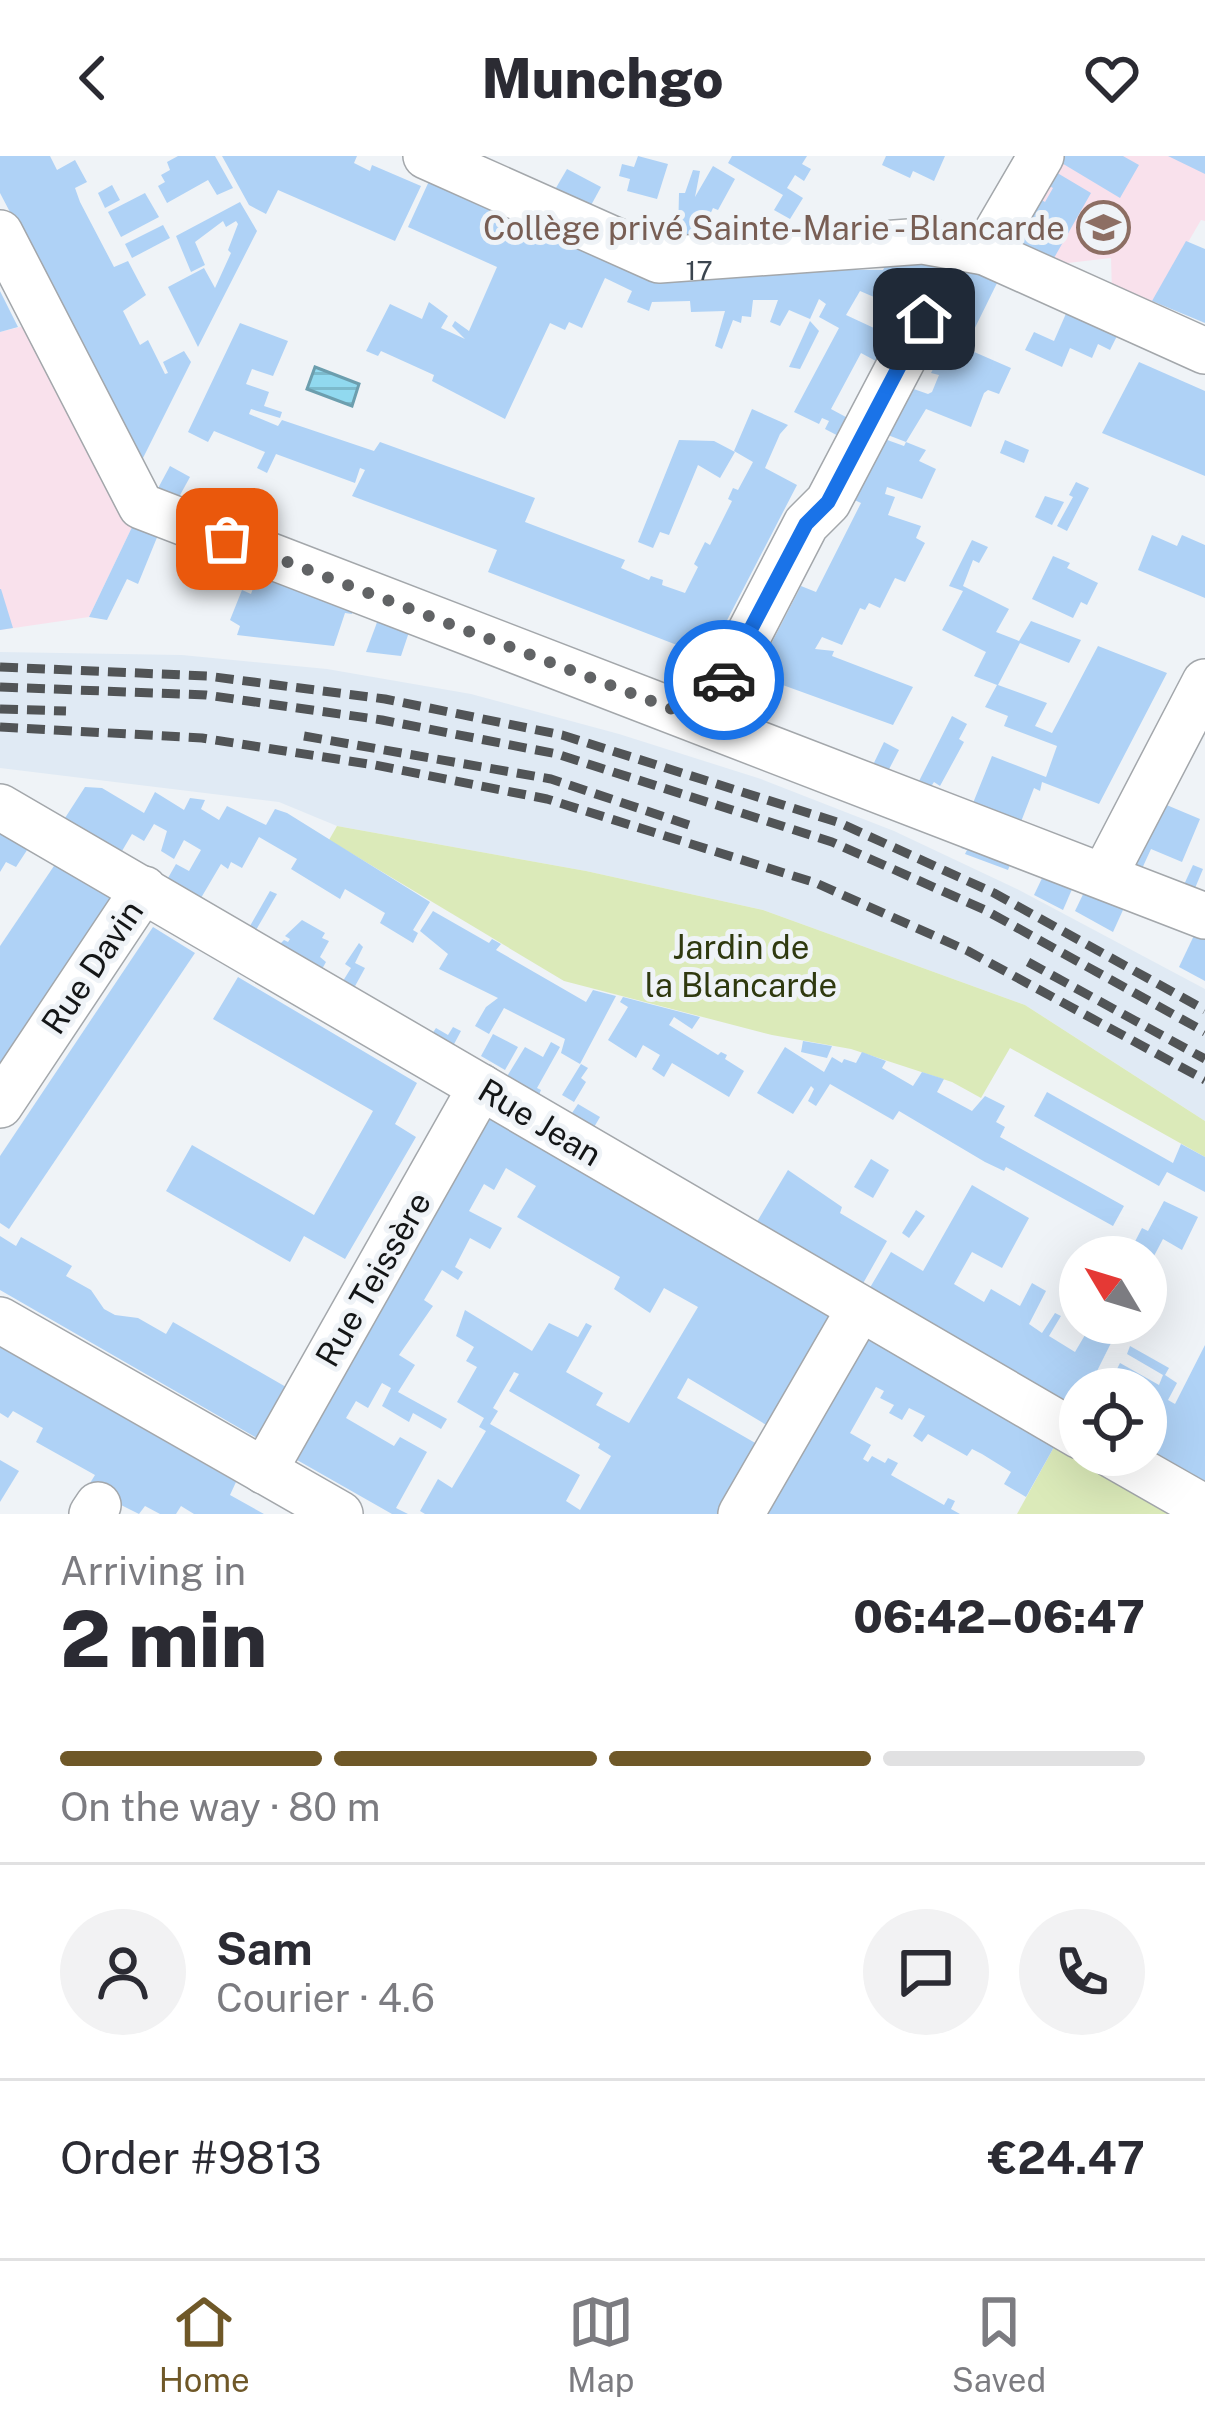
<!DOCTYPE html>
<html lang="en">
<head>
<meta charset="utf-8">
<style>
	body { margin:0; font-family:"Public Sans",sans-serif; background:#f2f2f3; color:#2b2b33; height:100vh; display:flex; flex-direction:column; font-size:45px; white-space:nowrap }
	* { box-sizing:border-box; margin:0 }
	p { font-size:39px; color:#7c7c81 }
	.icon { flex:none; width:66px; height:66px; fill:none; stroke:currentColor; stroke-width:2; stroke-linecap:round; stroke-linejoin:round }
	.map { position:relative; height:1358px; overflow:hidden }
	.details { display:flex; flex-direction:column; background:#fff; flex:1 }
	.details>* { flex:none }
	.needle { width:78px; rotate:308deg }
	.buttons { position:absolute; left:1059px; top:1080px; display:grid; gap:24px }
	.buttons a { display:grid; place-items:center; width:108px; height:108px; border-radius:50%; background:#fff; box-shadow:0 12px 48px #0002; font-size:60px }
	.pin { position:absolute; display:grid; place-items:center; width:102px; height:102px; color:#fff; margin:-51px; border-radius:24px; box-shadow:0 6px 18px #0006 }
	.courier { position:absolute; display:grid; place-items:center; width:120px; height:120px; margin:-60px; border:9px solid #1a73e8; border-radius:50%; background:#fff; color:#222; box-shadow:0 3px 15px #0007 }
	.head em { font-style:normal; font-weight:800 }
	.head div { display:flex; flex-direction:column-reverse }
	.head { display:flex; align-items:center; justify-content:space-between; height:204px; padding:0 60px }
	h1 { font-size:78px; font-weight:800; line-height:90px }
	.bar { display:grid; grid-template-columns:repeat(4,1fr); gap:18px 12px; align-content:center; height:144px; padding:0 60px }
	.bar i { height:15px; border-radius:9px; background:#e1e1e2 }
	.bar .active { background:#6f5828 }
	.bar p { grid-column:span 4 }
	.line { display:flex; align-items:center; gap:30px; padding:0 60px; border-top:3px solid #e1e1e2 }
	.line div { flex:1 }
	.round { display:grid; place-items:center; flex:none; width:126px; height:126px; border-radius:63px; background:#f2f2f3 }
	header { display:flex; justify-content:space-between; align-items:center; height:156px; padding:0 60px; background:#fff; font-size:54px; font-weight:800 }
	.menu { display:flex; justify-content:space-around; align-items:center; height:168px; border-top:3px solid #e1e1e2; background:#fff; font-size:33px; color:#7c7c81 }
	.menu a { display:grid; justify-items:center; gap:6px }
	.menu .active { color:#6f5828 }
	.map>svg:first-child { display:block }
	.built { fill:#e0eaf4 }
	.education { fill:#f9e1ec }
	.park { fill:#dbeab9 }
	.water { fill:url(#water-rules); stroke:#6c9eae; stroke-width:3 }
	.building { fill:#afd2f6; fill-rule:evenodd }
	.lines { fill:none; stroke-linecap:round; stroke-linejoin:round }
	.minor-casing { stroke:#a3a7ab; stroke-width:48 }
	.minor { stroke:#fff; stroke-width:45 }
	.rail { stroke:#515456; stroke-width:9; stroke-dasharray:18 9; stroke-linecap:butt }
	.done { stroke:#616365; stroke-width:12; stroke-dasharray:0 21.6 }
	.route { stroke:#1a73e8; stroke-width:15 }
	.labels { text-anchor:middle; dominant-baseline:central; stroke-width:10; stroke-linejoin:round; paint-order:stroke }
	.number-label { font-size:27px; fill:#3b454f }
	.education-label { font-size:33px; fill:#785e54; stroke:#eff3f7; text-anchor:end }
	.park-label { font-size:33px; fill:#2f390f; stroke:#eff3f7 }
	.street-label { font-size:33px; fill:#141617; stroke:#eff3f7 }
</style>
</head>
<body>
<header><svg class="icon" aria-label="back" viewBox="0 0 24 24"><path d="M15 5l-7 7 7 7"/></svg>Munchgo<svg class="icon" aria-label="heart" viewBox="0 0 24 24"><path d="M12 20l-8-8c-3-5 5-10 8-4 3-6 11-1 8 4z"/></svg></header>
<div class="map">
<svg width="1205" height="1358" viewBox="0 0 1205 1358">
	<defs>
		<pattern id="water-rules" width="6" height="5" patternUnits="userSpaceOnUse" patternTransform="scale(3)"><rect width="6" height="5" fill="#91d9ef"/><path d="M0 2.5h6" fill="none" stroke="#7cbacc"/></pattern>
	</defs>
	<rect width="100%" height="100%" fill="#eff3f7"/>
	<!-- built -->
	<path class="built" d="M0,496L182,499L327,513L471,538L619,578L761,623L894,675L1019,734L1205,833V965L1025,849L763,754L586,715L337,670L279,646L0,612Z"/>
	<!-- education -->
	<g class="education">
		<path d="M1056,0H1205V65L1201,64L1151,150L1112,136L1111,102L1050,109L1009,84Z"/>
		<path d="M24,170L125,364L134,367L89,461L0,474V176Z"/>
	</g>
	<!-- park -->
	<g class="park">
		<path d="M337,670L586,715L763,754L1025,849L1205,965V1001L1010,892L981,942L952,926L851,893L772,879L564,825L329,684Z"/>
		<path d="M1054,1291L1169,1358H1017Z"/>
	</g>
	<!-- water -->
	<path class="water" d="M315,211L359,228L352,250L307,233Z"/>
	<!-- building -->
	<g class="building">
		<path d="M0,0H50L57,14L75,4L87,26L75,32L80,46L114,111L128,105L146,139L123,155L140,189L148,184L165,218L168,217L163,206L184,195L191,206L141,306L0,37Z"/>
		<path d="M178,0H215L233,32L217,39L208,24L167,47L158,30L165,26L161,19L170,14L167,6Z"/>
		<path d="M222,0H357L354,7L370,15L372,9L421,30L395,85L278,34L266,58L249,49Z"/>
		<path d="M638,0L668,8L657,43L627,35L630,23L619,20L622,8L634,11Z"/>
		<path d="M732,0H807L802,8L811,13L804,25L795,19L787,32L803,42L790,63L774,54L783,39L728,7Z"/>
		<path d="M886,0H945L934,25L913,15L910,22L882,9Z"/>
		<path d="M1056,0H1123L1139,9L1120,42L1060,6L1054,15L1091,37L1050,109L1009,84L1033,39L1045,46L1053,32L1041,25Z"/>
		<path d="M1168,0H1205V18Z"/>
		<path d="M713,10L735,23L718,54L713,52L708,63L707,78L678,79L679,37H685L693,14L700,15L695,41Z"/>
		<path d="M567,13L601,31L589,53L553,37Z"/>
		<path d="M430,23L788,113L883,114L888,104L942,103L933,122L941,126L953,103L999,123L965,192L1011,212L999,238L988,234L984,237L971,271L926,253L906,286L926,294L919,305L936,313L922,343L887,331L885,338L895,341L888,359L921,370L916,382L925,387L905,426L895,422L880,452L869,447L865,454L860,452L842,489L822,481L815,493L834,495L832,500L913,531L893,569L755,519L801,430L816,436L861,347L848,341L879,281L904,290L906,286L880,276L905,230L928,238L932,236L939,219L931,217L948,184L932,176L920,145L888,130L881,144L860,135L846,159L889,179L905,152L887,211L861,197L831,253L857,267L848,285L825,273L829,265L822,262L819,268L794,256L839,172L819,161L826,148L819,143L810,163L789,154L780,170L770,166L778,144H753L751,161L742,160L741,167L733,164L722,193L715,190L725,155L691,156L690,145L652,146L649,155L627,146L632,135L605,122L582,172L569,166L565,174L550,167L505,263L432,225L434,219L381,195L378,200L366,195L390,148L422,163L429,146L448,160L441,172L465,183L452,170L455,165L469,175L497,111L408,71Z"/>
		<path d="M112,29L120,44L105,52L98,37Z"/>
		<path d="M145,37L159,61L121,81L108,56Z"/>
		<path d="M240,46L257,75L198,191L168,131L204,112L215,132L231,97L228,94L238,68L236,65L226,71L223,65L195,86L205,109L191,116L176,80Z"/>
		<path d="M163,69L170,82L132,102L125,88Z"/>
		<path d="M1186,85L1205,93V167L1152,145Z"/>
		<path d="M0,135L18,171L0,176Z"/>
		<path d="M1068,153L1119,176L1110,194L1098,188L1092,202L1070,192L1062,211L1025,194L1034,176L1054,185Z"/>
		<path d="M810,165L819,175L800,213L789,211Z"/>
		<path d="M240,167L288,185L273,220L252,213L246,228L269,236L264,250L282,256L280,262L251,253L249,258L278,270L282,264L374,295L380,286L535,342L525,366L625,404L621,412L649,424L651,420L663,424L662,429L685,437L698,411L694,408L705,386L710,389L732,345L728,343L733,332L738,334L753,306L734,295L752,253L788,269L780,278L765,312L797,329L708,501L488,416L497,394L352,340L365,314L360,312L355,327L276,298L267,317L257,312L265,296L214,275L208,286L188,276Z"/>
		<path d="M1139,206L1205,235V320L1102,277Z"/>
		<path d="M679,284L714,285L735,296L720,322L698,309L669,379L660,376L653,392L638,386Z"/>
		<path d="M1005,284L1029,294L1024,307L1000,297Z"/>
		<path d="M170,310L190,321L174,350L156,336Z"/>
		<path d="M1076,326L1089,332L1067,375L1057,370L1073,341L1069,339Z"/>
		<path d="M1045,340L1064,346L1052,369L1035,361Z"/>
		<path d="M241,343L260,350L247,378L228,371Z"/>
		<path d="M134,367L158,379L138,428L127,423L107,464L89,461Z"/>
		<path d="M1152,379L1177,390L1182,379L1205,389V442L1138,414Z"/>
		<path d="M972,384L988,391L979,407L973,404L963,430L1009,453L996,476L1019,485L1031,465L1081,484L1069,507L1020,487L998,529L1047,547L1035,570L1052,577L1098,490L1167,517L1099,648L1042,626L1040,635L1034,632L1019,671L971,652L992,600L1046,621L1057,590L1004,570L1008,560L985,551L997,529L974,520L986,496L942,474L963,435L949,430Z"/>
		<path d="M1053,400L1070,407L1067,412L1098,427L1087,449L1081,446L1073,462L1032,443Z"/>
		<path d="M259,416L354,451L352,458L345,457L334,490L237,479L240,470L230,464L242,434L251,438Z"/>
		<path d="M0,433H1L13,472L0,474Z"/>
		<path d="M379,461L410,473L401,500L366,496Z"/>
		<path d="M952,560L967,568L959,583L964,586L940,630L934,626L928,635L916,631Z"/>
		<path d="M884,586L899,594L886,619L871,613Z"/>
		<path d="M85,631L102,632L144,657L155,636L184,654L190,642L205,644L201,653L219,664L227,650L266,669L275,653L287,657L430,746L413,774L418,777L413,787L380,767L385,757L345,733L340,743L291,713L297,703L259,681L242,712L231,706L228,713L221,708L201,742L168,722L176,708L189,715L201,694L184,684L174,703L161,695L167,675L154,668L144,685L132,678L122,695L65,662Z"/>
		<path d="M1157,645L1200,663L1182,706L1151,693L1140,717L1124,711Z"/>
		<path d="M0,670L31,688L16,711L6,706L0,716Z"/>
		<path d="M964,682L1013,701L1008,714L965,698L967,694L961,692Z"/>
		<path d="M58,704L117,739L0,912V790Z"/>
		<path d="M1193,709L1203,713L1193,737L1182,733Z"/>
		<path d="M1045,716L1073,731L1063,754L1034,739Z"/>
		<path d="M1088,728L1128,743L1113,776L1075,755Z"/>
		<path d="M270,735L277,738L256,774L250,770Z"/>
		<path d="M433,755L489,787L492,783L501,788L496,794L586,846L593,834L616,840L580,908L561,897L565,883L504,852L489,878L475,870L486,851L498,842L439,813L448,798L420,775Z"/>
		<path d="M302,764L325,777L322,782L329,785L320,801L326,806L322,813L280,788L284,784L288,786L290,783L285,780Z"/>
		<path d="M153,771L195,797L9,1073L0,1067V1000Z"/>
		<path d="M1198,771L1205,774V825L1179,811Z"/>
		<path d="M359,787L363,791L355,807L365,812L354,832L343,825L351,812L345,808Z"/>
		<path d="M238,821L417,927L395,968L416,981L345,1103L304,1080L290,1106L166,1035L192,989L314,1059L373,955L213,863Z"/>
		<path d="M623,841L700,861L692,873L674,861L669,869L718,899L721,896L727,899L725,903L744,915L729,941L672,907L664,921L652,913L660,899L643,889L636,902L608,884L628,851L620,846Z"/>
		<path d="M453,871L461,875L453,890L432,878L436,872L448,879Z"/>
		<path d="M493,878L518,891L505,914L481,900Z"/>
		<path d="M803,885L832,890L827,902L801,896Z"/>
		<path d="M551,886L560,891L537,932L541,934L538,941L506,922L525,891L543,901Z"/>
		<path d="M785,891L824,916L832,901L842,907L844,903L856,907L862,896L886,905L882,912L913,930L922,916L944,923L937,936L972,955L985,940L1005,950L996,966L1005,971L1000,981L1124,1050L1113,1070L1006,1011L1004,1015L985,1006L899,955L893,964L830,928L816,950L808,945L814,933L811,930L793,958L757,937Z"/>
		<path d="M581,908L588,912L581,922L586,926L574,946L562,939Z"/>
		<path d="M1047,936L1173,1007L1181,988L1205,1001V1036L1167,1016L1159,1030L1034,960Z"/>
		<path d="M578,948L600,961L593,973L570,960Z"/>
		<path d="M486,955L832,1159L768,1270L688,1222L677,1242L757,1288L717,1358H425L420,1355L438,1323L452,1332L486,1275L479,1271L484,1262L457,1246L477,1211L466,1205L474,1191L456,1180L465,1154L532,1195L549,1167L578,1181L586,1167L592,1170L566,1216L603,1237L596,1249L629,1267L698,1151L664,1132L650,1157L614,1133L620,1121L517,1061L536,1030L506,1012L494,1034L484,1028L469,1055L502,1072L490,1093L470,1082L455,1111L463,1116L458,1124L442,1114L424,1144L433,1150L399,1199L415,1209L398,1236L447,1263L441,1273L413,1257L409,1266L382,1250L391,1232L382,1227L368,1252L356,1245L346,1262L394,1290L400,1281L427,1296L396,1352L408,1358H392L290,1300ZM514,1216L519,1218L509,1235L600,1288L598,1292L611,1300L580,1354L566,1345L580,1319L490,1268L498,1255L493,1252Z"/>
		<path d="M871,1003L889,1014L873,1042L854,1031Z"/>
		<path d="M788,1014L842,1051L840,1057L887,1085L861,1131L755,1069Z"/>
		<path d="M972,1029L1029,1062L1002,1112L972,1096L954,1128L984,1146L991,1133L1020,1150L1032,1127L1046,1135L1029,1168L1042,1177L1055,1157L1061,1160L1049,1180L1075,1196L1092,1167H1121L1090,1229L1097,1233H1080V1260L868,1135L891,1096L923,1115Z"/>
		<path d="M1164,1045L1198,1061L1182,1094L1163,1083L1146,1115V1101H1127L1142,1072L1148,1075Z"/>
		<path d="M916,1054L925,1060L909,1082L902,1077Z"/>
		<path d="M0,1080L16,1090L21,1081L72,1110L66,1120L91,1134L104,1153L115,1159L138,1162L166,1178L173,1166L293,1235L264,1286L0,1134Z"/>
		<path d="M866,1179L1054,1291L1026,1341L1004,1328L1011,1316L982,1298L972,1293L967,1300L928,1278L922,1286L913,1280L925,1260L909,1252L902,1264L889,1257L894,1249L880,1242L884,1235L876,1231L850,1277L871,1289L863,1303L868,1306L872,1300L885,1307L888,1302L898,1307L891,1319L944,1349L948,1342L955,1345L951,1353L960,1358H763Z"/>
		<path d="M1205,1189V1329L1146,1299V1233H1107L1120,1207L1159,1229L1163,1219L1127,1198L1130,1190L1169,1212L1165,1219L1177,1227L1168,1244L1175,1248Z"/>
		<path d="M0,1191L236,1326L230,1339L264,1358H194L181,1350L176,1358H160L145,1350L139,1358L87,1332L95,1319L36,1286L43,1272L13,1255L8,1262L0,1257Z"/>
		<path d="M0,1304L19,1315L0,1346Z"/>
	</g>
	<g class="lines">
		<defs>
			<g id="minor">
				<path d="M426,0L659,104L923,85L985,96L1205,195"/>
				<path d="M0,77L141,350L1205,760"/>
				<path d="M985,96L1041,0"/>
				<path d="M704,565L806,368L828,346L924,163"/>
				<path d="M0,651L1080,1280"/>
				<path d="M1104,720L1205,526"/>
				<path d="M0,949L144,733"/>
				<path d="M0,1164L340,1358"/>
				<path d="M1112,1299L1205,1352"/>
				<path d="M264,1315L481,931"/>
				<path d="M92,1358L98,1349"/>
				<path d="M741,1358L859,1154"/>
			</g>
		</defs>
		<!-- minor casing -->
		<use href="#minor" class="minor-casing"/>
		<!-- minor -->
		<use href="#minor" class="minor"/>
		<!-- rail -->
		<g class="rail">
			<path d="M0,511L207,520L385,543L562,579L840,667L994,737L1205,854"/>
			<path d="M0,531L206,539L382,564L557,598L832,686L985,754L1205,876"/>
			<path d="M0,553L66,555"/>
			<path d="M0,571L202,582L375,609L547,643L816,727L968,795L1205,924"/>
			<path d="M304,580L551,623L689,669"/>
			<path d="M1028,806L1205,903"/>
		</g>
	</g>
	<g class="lines">
		<!-- done -->
		<path class="done" d="M227,383L704,565L724,524"/>
		<!-- route -->
		<path class="route" d="M724,524L806,368L828,346L924,163"/>
	</g>
	<!-- icons -->
	<defs>
		<symbol id="school-ring" viewBox="-11 -11 22 22"><circle r="9.5" fill="#eff3f7" stroke="#8d6e63" stroke-width="1.5"/><path d="M0-5L7-2L0 1L-7-2ZM-4 1L0 2.5L4 1V4Q0 6-4 4Z" fill="#8d6e63"/></symbol>
	</defs>
	<g fill-rule="evenodd">
		<use href="#school-ring" x="1074" y="42" width="59" height="59"/>
	</g>
	<g class="labels">
		<!-- number labels -->
		<g class="number-label">
			<text x="699" y="114">17</text>
		</g>
		<!-- education labels -->
		<g class="education-label">
			<text x="1065" y="72">Collège privé Sainte-Marie - Blancarde</text>
		</g>
		<!-- park labels -->
		<g class="park-label">
			<text x="741" y="791">Jardin de<tspan x="741" dy="38">la Blancarde</tspan></text>
		</g>
		<!-- street labels -->
		<g class="street-label">
			<text transform="translate(92 811) rotate(-56)">Rue Davin</text>
			<text transform="translate(540 966) rotate(31)">Rue Jean</text>
			<text transform="translate(373 1123) rotate(-60)">Rue Teissère</text>
		</g>
	</g>
</svg>
<div class="buttons">
<a><svg class="needle" viewBox="-14 -14 28 28"><path d="M0-13l5 13h-10z" fill="#e53935"/><path d="M0 13l5-13h-10z" fill="#7c7c81"/></svg></a>
<a><svg class="icon" aria-label="locate" viewBox="0 0 24 24"><circle cx="12" cy="12" r="6"/><path d="M12 2v4M12 18v4M2 12h4M18 12h4"/></svg></a>
</div>
<div class="pin" style="left:227px;top:383px;background:#ea580c"><svg class="icon" aria-label="bag" viewBox="0 0 24 24"><path d="M5 8h14l-1 12H6zM9 8a3 3 0 0 1 6 0"/></svg></div>
<div class="pin" style="left:924px;top:163px;background:#1f2937"><svg class="icon" aria-label="home" viewBox="0 0 24 24"><path d="M3 11l9-7 9 7M6 9v11h12V9"/></svg></div>
<div class="courier" style="left:724px;top:524px"><svg class="icon" aria-label="car" viewBox="0 0 24 24"><path d="M5 17H2v-5l4-1 3-4h7l3 4 3 1v5h-3M9 17h6M6 11h13"/><circle cx="7" cy="17" r="2"/><circle cx="17" cy="17" r="2"/></svg></div>
</div>
<section class="details">
<div class="head"><div><h1>2 min</h1><p>Arriving in</p></div><em>06:42–06:47</em></div>
<div class="bar"><i class="active"></i><i class="active"></i><i class="active"></i><i></i><p>On the way · 80 m</p></div>
<div class="line" style="height:216px"><a class="round"><svg class="icon" aria-label="person" viewBox="0 0 24 24"><circle cx="12" cy="8" r="4"/><path d="M4 21q1-7 8-7t8 7"/></svg></a><div><b>Sam</b><p>Courier · 4.6</p></div><a class="round"><svg class="icon" aria-label="chat" viewBox="0 0 24 24"><path d="M4 5h16v11H9l-5 4z"/></svg></a><a class="round"><svg class="icon" aria-label="phone" viewBox="0 0 24 24"><path d="M5 4h4l2 5-3 2q2 4 5 5l2-3 5 2v4C11 20 4 13 5 4z"/></svg></a></div>
<div class="line" style="height:156px"><div>Order #9813</div><b>€24.47</b></div>
</section>
<nav class="menu">
<a class="active"><svg class="icon" aria-label="home" viewBox="0 0 24 24"><path d="M3 11l9-7 9 7M6 9v11h12V9"/></svg>Home</a>
<a><svg class="icon" aria-label="map" viewBox="0 0 24 24"><path d="M3 6l6-2 6 2 6-2v14l-6 2-6-2-6 2zM9 4v14M15 6v14"/></svg>Map</a>
<a><svg class="icon" aria-label="saved" viewBox="0 0 24 24"><path d="M7 4h10v16l-5-4-5 4z"/></svg>Saved</a>
</nav>
</body>
</html>
